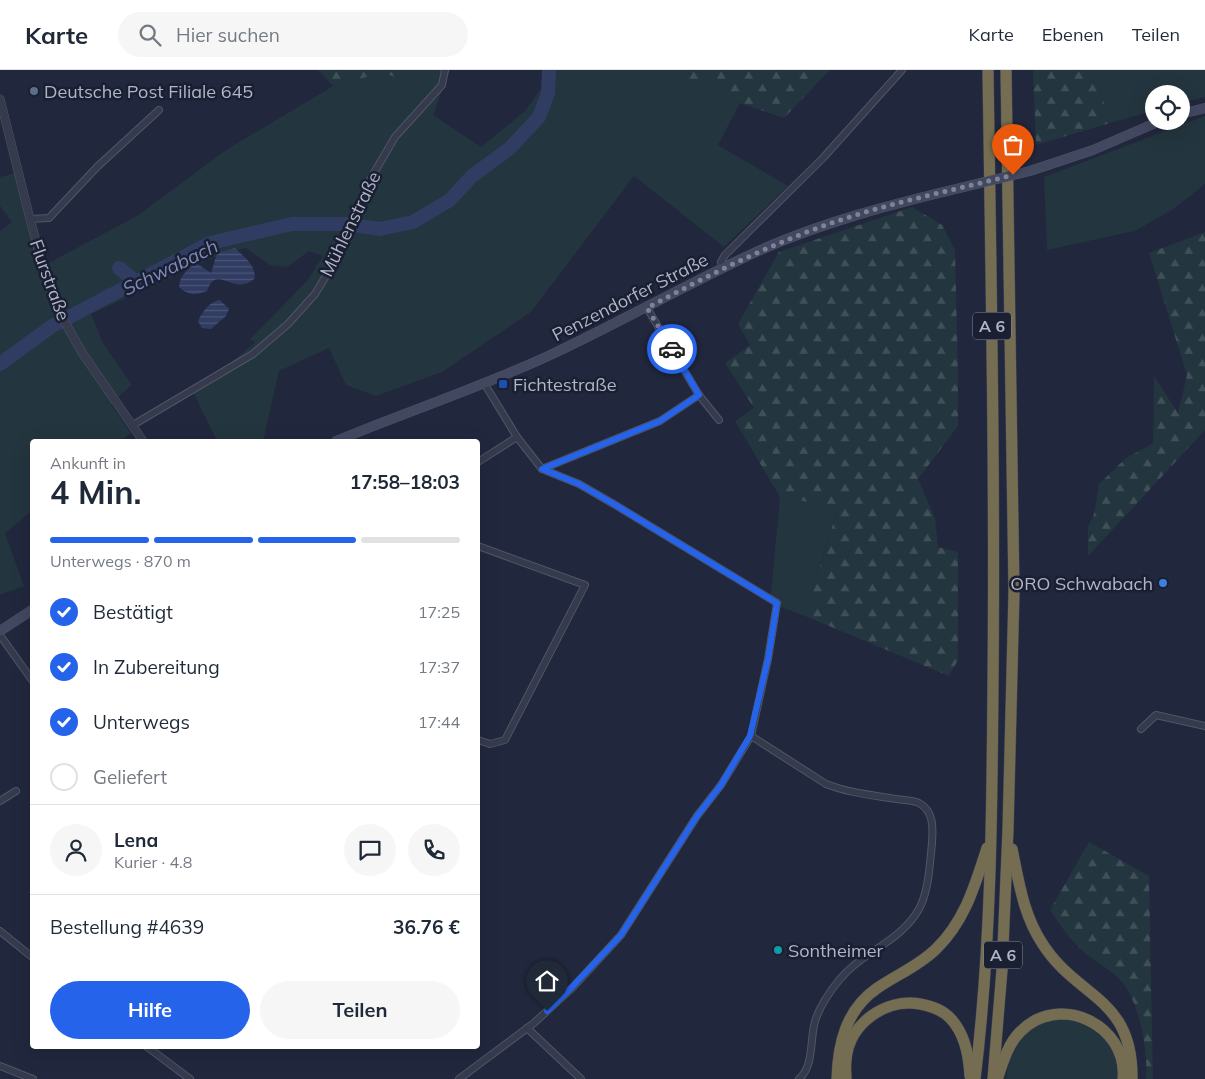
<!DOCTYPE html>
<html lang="de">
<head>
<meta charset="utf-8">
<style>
	body { margin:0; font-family:Mulish,sans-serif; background:#f6f6f7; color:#1f2937; height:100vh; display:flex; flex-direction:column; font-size:19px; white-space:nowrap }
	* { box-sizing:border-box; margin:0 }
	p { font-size:16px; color:#747a83 }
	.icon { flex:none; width:28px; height:28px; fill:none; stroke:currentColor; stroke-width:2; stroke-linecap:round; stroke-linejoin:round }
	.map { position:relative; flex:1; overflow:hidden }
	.sheet { position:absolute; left:30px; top:369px; width:450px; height:610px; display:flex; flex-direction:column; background:#fff; border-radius:5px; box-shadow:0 5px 20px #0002 }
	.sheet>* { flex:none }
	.buttons { position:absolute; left:1145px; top:15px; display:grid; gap:10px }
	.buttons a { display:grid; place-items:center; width:45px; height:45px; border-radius:50%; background:#fff; box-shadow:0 5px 20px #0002; font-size:25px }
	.pin { position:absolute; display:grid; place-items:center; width:42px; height:42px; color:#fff; margin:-51px -21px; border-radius:50% 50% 50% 0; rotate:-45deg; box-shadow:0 0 5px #0007 }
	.pin .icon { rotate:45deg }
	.courier { position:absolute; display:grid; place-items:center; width:50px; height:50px; margin:-25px; border:4px solid #2563eb; border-radius:50%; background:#fff; color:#222; box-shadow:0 1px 6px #0007 }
	.headline em { font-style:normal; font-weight:700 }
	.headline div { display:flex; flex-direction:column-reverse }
	.headline { display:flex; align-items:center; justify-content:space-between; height:85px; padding:0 20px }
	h1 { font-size:32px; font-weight:700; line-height:38px }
	.bar { display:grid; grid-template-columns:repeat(4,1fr); gap:8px 5px; align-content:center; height:60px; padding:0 20px }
	.bar i { height:6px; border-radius:4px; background:#e0e1e3 }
	.bar .on { background:#2563eb }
	.bar p { grid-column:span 4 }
	.line { display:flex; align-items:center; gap:12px; padding:0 20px; border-top:1px solid #e0e1e3 }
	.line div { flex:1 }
	.round { display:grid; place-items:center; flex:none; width:52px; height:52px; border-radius:26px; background:#f6f6f7 }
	ol { padding:0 20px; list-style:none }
	li { display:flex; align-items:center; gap:15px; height:55px }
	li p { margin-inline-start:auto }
	li .icon { padding:5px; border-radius:50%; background:#2563eb; color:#fff; stroke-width:4 }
	li:last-child { color:#747a83 }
	li i { width:28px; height:28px; border:2px solid #e0e1e3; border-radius:50% }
	.primary-button { display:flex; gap:10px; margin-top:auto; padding:10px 20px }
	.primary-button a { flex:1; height:58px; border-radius:30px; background:#2563eb; color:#fff; font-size:20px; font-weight:700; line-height:58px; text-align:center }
	.primary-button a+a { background:#f6f6f7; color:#1f2937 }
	header { display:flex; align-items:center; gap:30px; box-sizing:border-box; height:70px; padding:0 25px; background:#fff; border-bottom:1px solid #e0e1e3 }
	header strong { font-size:24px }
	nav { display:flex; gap:28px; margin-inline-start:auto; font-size:18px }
	.search { width:350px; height:45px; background:#f6f6f7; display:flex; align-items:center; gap:12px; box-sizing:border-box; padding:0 18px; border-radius:28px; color:#747a83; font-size:19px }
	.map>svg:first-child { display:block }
	.green { fill:#23353e }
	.forest { fill:url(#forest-firs) }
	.water { fill:url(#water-rules) }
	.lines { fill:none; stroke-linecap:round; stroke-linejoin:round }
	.river { stroke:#313c63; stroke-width:14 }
	.minor-casing { stroke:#505568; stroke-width:8 }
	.tertiary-casing { stroke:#505568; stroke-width:9 }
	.secondary-casing { stroke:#505568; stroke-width:10 }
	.motorway-casing { stroke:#3d4255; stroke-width:12 }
	.minor { stroke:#353a4d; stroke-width:6 }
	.tertiary { stroke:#353a4d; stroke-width:8 }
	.secondary { stroke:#424860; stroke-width:9 }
	.motorway { stroke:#746d51; stroke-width:11 }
	.secondary-bridge-casing { stroke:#505568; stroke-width:10; stroke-linecap:butt }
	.secondary-bridge { stroke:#424860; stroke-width:9 }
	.done { stroke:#7e8398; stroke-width:5; stroke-dasharray:0 9 }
	.route { stroke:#2563eb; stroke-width:6 }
	.service-dot { fill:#5c6f8a; stroke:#1a1f32; stroke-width:2 }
	.transit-dot { fill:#1a4fb4; stroke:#1a1f32; stroke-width:2 }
	.shop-dot { fill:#3f7fe0; stroke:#1a1f32; stroke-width:2 }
	.culture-dot { fill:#0f9aa8; stroke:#1a1f32; stroke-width:2 }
	.labels { text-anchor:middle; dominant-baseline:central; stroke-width:5; stroke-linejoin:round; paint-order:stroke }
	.shield { fill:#1a1f32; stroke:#83889c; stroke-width:1 }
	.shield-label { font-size:16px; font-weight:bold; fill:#b0b5c9 }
	.poi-label { font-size:18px; fill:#b0b5c9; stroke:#1a1f32; text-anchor:start }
	.street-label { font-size:18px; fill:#b0b5c9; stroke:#1a1f32 }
	.water-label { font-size:19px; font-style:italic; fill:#7d8bb8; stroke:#1a1f32 }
</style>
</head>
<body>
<header>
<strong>Karte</strong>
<div class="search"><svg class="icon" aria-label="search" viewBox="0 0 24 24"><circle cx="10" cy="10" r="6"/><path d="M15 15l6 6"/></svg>Hier suchen</div>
<nav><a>Karte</a><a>Ebenen</a><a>Teilen</a></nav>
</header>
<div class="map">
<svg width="1205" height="1009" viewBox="0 0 1205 1009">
	<defs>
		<pattern id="forest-firs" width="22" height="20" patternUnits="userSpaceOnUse" patternTransform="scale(1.25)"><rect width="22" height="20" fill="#23353e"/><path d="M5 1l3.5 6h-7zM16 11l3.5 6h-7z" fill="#405059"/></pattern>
		<pattern id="water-rules" width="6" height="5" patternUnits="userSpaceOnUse" patternTransform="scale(1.25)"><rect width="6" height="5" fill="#313c63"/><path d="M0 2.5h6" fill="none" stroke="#4c5678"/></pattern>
	</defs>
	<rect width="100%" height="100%" fill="#21273d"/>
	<!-- green -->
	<g class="green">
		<path d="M420,0H450L433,45L481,77L525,41L546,11V0H672L690,23L704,11L740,33L718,75L788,116L724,177L634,106L531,242L442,302L376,326L346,315L329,278L279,301L263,371H217L193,322L255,273L250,269L307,211L323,186L309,181L287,197L270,195L246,178L221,184L91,244L103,273L132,315L119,326L111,335L131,363L121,371H32V441L5,463L24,516L0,525V161L12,152L0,136V107L16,103L28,158L41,197L137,146L226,80L333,16L382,3L402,9Z"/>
		<path d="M1101,0H1205V27L1181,33V24H1154V41L1110,53L1094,3Z"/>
		<path d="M1205,46V114L1172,140L1135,161L1047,180L1044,107Z"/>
		<path d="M780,427L838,436L805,546L770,533Z"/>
		<path d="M1067,947C1075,950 1085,953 1093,957C1109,966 1119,992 1117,1009H1006L1009,991L1019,968L1042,951Z"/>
	</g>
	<!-- forest -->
	<g class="forest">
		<path d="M318,0H420L402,9L382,3L333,16Z"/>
		<path d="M672,0H830L784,48L740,33L704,11L690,23Z"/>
		<path d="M1033,0H1101L1095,3L1110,53L1036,75Z"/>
		<path d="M912,137L942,155L955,180L958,306V356L918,409L935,448L938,477L958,482V590L949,606L805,546L838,437L780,427L735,351L754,338L725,293L750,275L738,254L779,182Z"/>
		<path d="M1205,162V360L1088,486V457L1094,444L1099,414L1125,389L1153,373L1154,306L1178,343L1187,305L1149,183Z"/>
		<path d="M1089,772L1149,806L1153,1009H1146C1148,981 1140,935 1123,913C1113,900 1096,893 1084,882C1070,870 1060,855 1050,840Z"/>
	</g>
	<!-- water -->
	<g class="water">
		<path d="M235,178C244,187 255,194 255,208C234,228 217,192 207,221C195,225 189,226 179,217C180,205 187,200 196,193L211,203L217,183Z"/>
		<path d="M220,230L229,239L226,246L211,259L202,258L198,251C202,242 210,231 220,230Z"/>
	</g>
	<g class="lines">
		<!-- river -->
		<g class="river">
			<path d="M119,198L136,212"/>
			<path d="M0,294L52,256L210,173L292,154H346L380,159L413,152L450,130L472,106L509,79L539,47L548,23L549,0"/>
		</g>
		<defs>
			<g id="minor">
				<path d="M30,149L49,148L97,97L159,40"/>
				<path d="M723,198L721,192L725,185L823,88L902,0"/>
				<path d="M647,238L699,325L719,350"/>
				<path d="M484,313L517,367L542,399L660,351L699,325"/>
				<path d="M133,355L253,284L288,254L315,224L341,181L371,108L395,67L442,15L445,0"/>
				<path d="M478,392L517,367"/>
				<path d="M478,476L585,515L505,670L490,674L478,670"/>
				<path d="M0,565L32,610"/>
				<path d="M1141,659L1156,645L1205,656"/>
				<path d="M751,666L826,714C849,723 872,725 896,729C903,730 913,730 919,733C934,741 933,758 932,773C927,825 927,846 881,876C866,886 851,896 840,909C830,921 821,935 816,948C809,968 815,995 799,1009"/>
				<path d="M0,731L16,721"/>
				<path d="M0,861L32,887"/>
				<path d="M527,958L581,1009"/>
				<path d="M146,976L190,1009"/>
				<path d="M0,996L33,1009"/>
				<path d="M459,1009L534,953L573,917L621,865L697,746L721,715L751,666L768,589L777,533L612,433L579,414L542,399"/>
			</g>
			<path id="tertiary" d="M0,29L30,149L44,201L58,240L83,284L143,371"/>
			<g id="secondary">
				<path d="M1181,44L1205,38"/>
				<path d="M1030,101L1093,80L1160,51"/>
				<path d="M336,371C406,342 478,318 546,287C617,254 685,215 756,182C822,152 893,134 964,117"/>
				<path d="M0,561L32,540"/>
			</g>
			<g id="motorway">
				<path d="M1012,779C1019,812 1023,844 1042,873C1077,929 1133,926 1132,1009"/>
				<path d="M998,1007C1003,992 1008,974 1020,962C1058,922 1128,954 1123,1009"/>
				<path d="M837,1009C838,974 846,940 876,919C896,905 919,896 936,879C965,851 975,815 987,778"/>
				<path d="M846,1009C846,1003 845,996 846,990C849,953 886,928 920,934C931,936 943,940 951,949C965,964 969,986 970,1006"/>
				<path d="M975,1009C991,878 992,746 993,614C995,409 991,205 988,0"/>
				<path d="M993,1009L1002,900L1008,760L1014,522L1006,0"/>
			</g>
		</defs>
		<!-- minor casing -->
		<use href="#minor" class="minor-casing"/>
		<!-- tertiary casing -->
		<use href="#tertiary" class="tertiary-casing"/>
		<!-- secondary casing -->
		<use href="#secondary" class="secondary-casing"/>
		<!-- motorway casing -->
		<use href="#motorway" class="motorway-casing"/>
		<!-- minor -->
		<use href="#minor" class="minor"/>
		<!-- tertiary -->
		<use href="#tertiary" class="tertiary"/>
		<!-- secondary -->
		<use href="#secondary" class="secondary"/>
		<!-- motorway -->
		<use href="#motorway" class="motorway"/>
		<defs>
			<path id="secondary-bridge" d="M964,117L1030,101"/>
		</defs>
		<!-- secondary-bridge casing -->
		<use href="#secondary-bridge" class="secondary-bridge-casing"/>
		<!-- secondary-bridge -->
		<use href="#secondary-bridge" class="secondary-bridge"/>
	</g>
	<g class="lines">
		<!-- done -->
		<path class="done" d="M672,279L647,238C705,207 764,177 826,155C887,133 951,121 1013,105"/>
		<!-- route -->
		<path class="route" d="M547,941L572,917L621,865L697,746L721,715L750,666L768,589L777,533L612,433L579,414L542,399L660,351L699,325L672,279"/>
	</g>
	<!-- markers -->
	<circle class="service-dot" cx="34" cy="21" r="5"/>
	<rect class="transit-dot" x="498" y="309" width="10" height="10" rx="2.5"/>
	<circle class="shop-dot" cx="1163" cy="513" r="5"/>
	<circle class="culture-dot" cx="778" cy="880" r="5"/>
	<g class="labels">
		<!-- shield labels -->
		<g class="shield">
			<rect x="973" y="242.5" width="38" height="27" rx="4"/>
			<rect x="984" y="871.5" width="38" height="27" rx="4"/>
		</g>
		<g class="shield-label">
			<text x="992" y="256">A 6</text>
			<text x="1003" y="885">A 6</text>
		</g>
		<!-- poi labels -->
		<g class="poi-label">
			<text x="44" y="21">Deutsche Post Filiale 645</text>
			<text x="513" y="314">Fichtestraße</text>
			<text x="1153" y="513" text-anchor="end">ORO Schwabach</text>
			<text x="788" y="880">Sontheimer</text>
		</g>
		<!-- street labels -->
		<g class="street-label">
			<text transform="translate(350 154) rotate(-64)">Mühlenstraße</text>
			<text transform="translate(50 210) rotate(70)">Flurstraße</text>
			<text transform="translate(630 227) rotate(-27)">Penzendorfer Straße</text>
		</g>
		<!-- water labels -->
		<g class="water-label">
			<text transform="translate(170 197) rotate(-26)">Schwabach</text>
		</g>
	</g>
</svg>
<div class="buttons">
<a><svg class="icon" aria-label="locate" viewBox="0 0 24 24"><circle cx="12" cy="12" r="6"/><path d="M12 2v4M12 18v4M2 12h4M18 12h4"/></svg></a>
</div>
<div class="pin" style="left:1013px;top:105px;background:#ea580c"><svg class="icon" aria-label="bag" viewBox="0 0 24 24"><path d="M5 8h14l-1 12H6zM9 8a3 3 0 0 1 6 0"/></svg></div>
<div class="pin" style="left:547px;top:941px;background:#1f2937"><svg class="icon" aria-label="home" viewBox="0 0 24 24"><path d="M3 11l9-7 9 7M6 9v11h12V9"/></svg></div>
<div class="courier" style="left:672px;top:279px"><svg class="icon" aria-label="car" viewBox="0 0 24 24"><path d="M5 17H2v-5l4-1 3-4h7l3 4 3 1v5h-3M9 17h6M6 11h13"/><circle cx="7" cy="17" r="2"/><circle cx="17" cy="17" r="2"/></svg></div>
<section class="sheet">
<div class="headline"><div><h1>4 Min.</h1><p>Ankunft in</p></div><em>17:58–18:03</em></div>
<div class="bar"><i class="on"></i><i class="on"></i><i class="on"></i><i></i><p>Unterwegs · 870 m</p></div>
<ol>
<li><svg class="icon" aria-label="check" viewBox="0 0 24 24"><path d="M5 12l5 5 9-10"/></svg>Bestätigt<p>17:25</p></li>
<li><svg class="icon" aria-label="check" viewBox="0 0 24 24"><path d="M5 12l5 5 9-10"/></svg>In Zubereitung<p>17:37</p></li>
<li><svg class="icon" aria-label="check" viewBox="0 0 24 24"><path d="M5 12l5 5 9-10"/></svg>Unterwegs<p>17:44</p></li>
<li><i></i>Geliefert</li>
</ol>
<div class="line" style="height:90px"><a class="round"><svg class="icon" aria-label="person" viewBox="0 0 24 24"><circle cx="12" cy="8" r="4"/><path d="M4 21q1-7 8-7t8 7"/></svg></a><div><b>Lena</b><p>Kurier · 4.8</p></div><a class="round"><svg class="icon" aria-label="chat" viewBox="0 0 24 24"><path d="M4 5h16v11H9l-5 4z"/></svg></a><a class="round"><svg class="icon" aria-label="phone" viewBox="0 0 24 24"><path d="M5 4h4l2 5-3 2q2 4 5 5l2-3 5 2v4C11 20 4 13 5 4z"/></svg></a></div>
<div class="line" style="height:65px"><div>Bestellung #4639</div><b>36.76 €</b></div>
<div class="primary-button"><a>Hilfe</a><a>Teilen</a></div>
</section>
</div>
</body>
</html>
